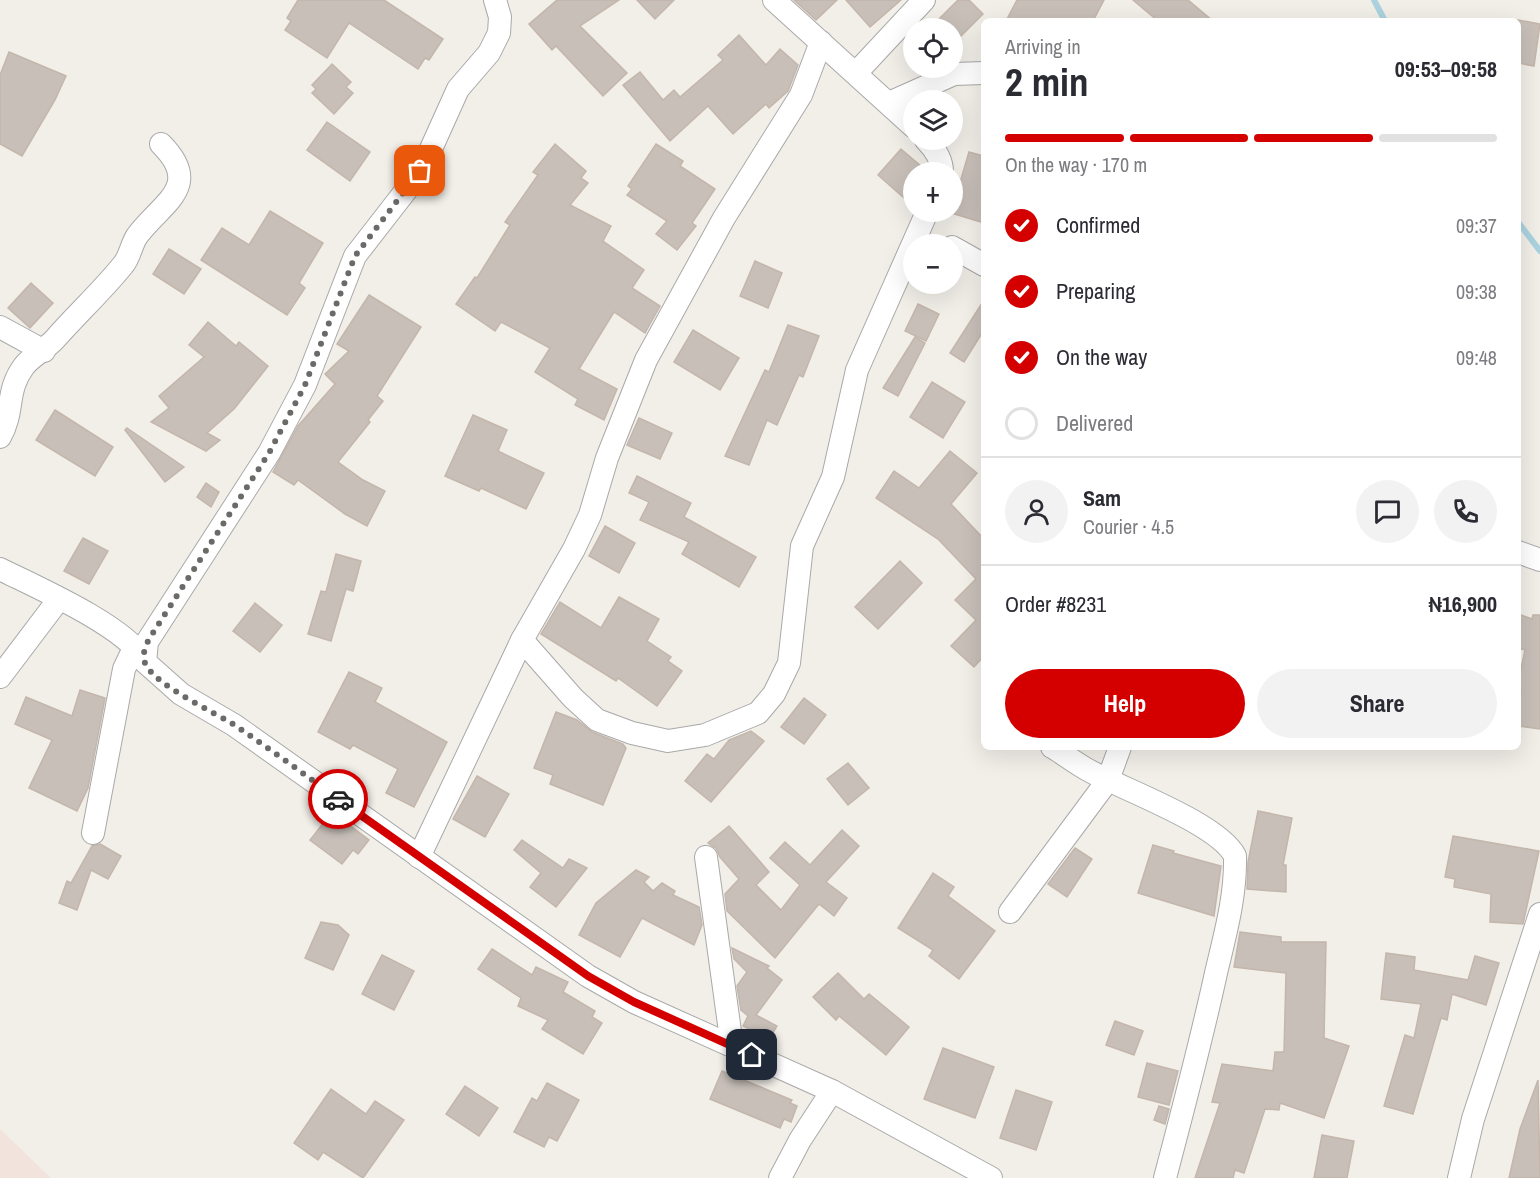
<!DOCTYPE html>
<html lang="en">
<head>
<meta charset="utf-8">
<style>
	body { margin:0; font-family:"Archivo Narrow",sans-serif; background:#f2f2f3; color:#2b2b33; height:100vh; display:flex; flex-direction:column; font-size:22px; white-space:nowrap }
	* { box-sizing:border-box; margin:0 }
	p { font-size:20px; color:#7c7c81 }
	.icon { flex:none; width:33px; height:33px; fill:none; stroke:currentColor; stroke-width:2; stroke-linecap:round; stroke-linejoin:round }
	.map { position:relative; flex:1; overflow:hidden }
	.details { position:absolute; left:981px; top:18px; width:540px; height:732px; display:flex; flex-direction:column; background:#fff; border-radius:9px; box-shadow:0 6px 24px #0002 }
	.details>* { flex:none }
	.controls { position:absolute; left:903px; top:18px; display:grid; gap:12px }
	.controls a { display:grid; place-items:center; width:60px; height:60px; border-radius:50%; background:#fff; box-shadow:0 6px 24px #0002; font-size:30px }
	.pin { position:absolute; display:grid; place-items:center; width:51px; height:51px; color:#fff; margin:-26px; border-radius:12px; box-shadow:0 3px 9px #0006 }
	.courier { position:absolute; display:grid; place-items:center; width:60px; height:60px; margin:-30px; border:4px solid #d40000; border-radius:50%; background:#fff; color:#222; box-shadow:0 2px 8px #0007 }
	.overview em { font-style:normal; font-weight:800 }
	.overview div { display:flex; flex-direction:column-reverse }
	.overview { display:flex; align-items:center; justify-content:space-between; height:102px; padding:0 24px }
	h1 { font-size:39px; font-weight:800; line-height:45px }
	.bar { display:grid; grid-template-columns:repeat(4,1fr); gap:9px 6px; align-content:center; height:72px; padding:0 24px }
	.bar i { height:8px; border-radius:4px; background:#e1e1e2 }
	.bar .current { background:#d40000 }
	.bar p { grid-column:span 4 }
	.line { display:flex; align-items:center; gap:15px; padding:0 24px; border-top:2px solid #e1e1e2 }
	.line div { flex:1 }
	.round { display:grid; place-items:center; flex:none; width:63px; height:63px; border-radius:32px; background:#f2f2f3 }
	ol { padding:0 24px; list-style:none }
	li { display:flex; align-items:center; gap:18px; height:66px }
	li p { margin-inline-start:auto }
	li .icon { padding:6px; border-radius:50%; background:#d40000; color:#fff; stroke-width:4 }
	li:last-child { color:#7c7c81 }
	li i { width:33px; height:33px; border:3px solid #e1e1e2; border-radius:50% }
	.button { display:flex; gap:12px; margin-top:auto; padding:12px 24px }
	.button a { flex:1; height:69px; border-radius:36px; background:#d40000; color:#fff; font-size:24px; font-weight:800; line-height:69px; text-align:center }
	.button a+a { background:#f2f2f3; color:#2b2b33 }
	.map>svg:first-child { display:block }
	.military { fill:#f3e3dd }
	.lines { fill:none; stroke-linecap:round; stroke-linejoin:round }
	.stream { stroke:#aad3df; stroke-width:6 }
	.building { fill:#c7bfb8; stroke:#c4b6ab; stroke-width:1.5 }
	.street-casing { stroke:#a9a9a9; stroke-width:24 }
	.street { stroke:#fff; stroke-width:22 }
	.done { stroke:#6b6a68; stroke-width:6; stroke-dasharray:0 10.8 }
	.route { stroke:#d40000; stroke-width:8 }
</style>
</head>
<body>
<div class="map">
<svg width="1540" height="1178" viewBox="0 0 1540 1178">
	<rect width="100%" height="100%" fill="#f2efe9"/>
	<!-- military -->
	<path class="military" d="M0,1129L51,1178H0Z"/>
	<g class="lines">
		<!-- stream -->
		<g class="stream">
			<path d="M1374,0L1385,21"/>
			<path d="M1518,222L1540,251"/>
		</g>
	</g>
	<!-- building -->
	<g class="building">
		<path d="M298,0H384L443,39L429,60L425,58L418,69L349,23L327,58L285,30L291,21L287,18Z"/>
		<path d="M557,0H619L580,26L627,73L603,96L556,46L552,50L529,24Z"/>
		<path d="M637,0H674L655,19Z"/>
		<path d="M794,0H837L816,20Z"/>
		<path d="M846,0H901L870,27Z"/>
		<path d="M958,0H969L983,14L952,45V28H930Z"/>
		<path d="M1017,0H1104L1093,21H1006Z"/>
		<path d="M1133,0H1188L1213,21H1158Z"/>
		<path d="M1518,20L1540,24L1534,66L1518,63Z"/>
		<path d="M739,35L766,65L780,49L798,65L788,91L769,108L766,104L733,134L708,106L670,141L623,85L640,72L663,100L674,90L680,97L723,60L718,55Z"/>
		<path d="M9,52L66,76L55,100L22,156L0,144V75Z"/>
		<path d="M332,64L351,82L346,87L353,93L334,114L312,93L316,89L312,85Z"/>
		<path d="M327,122L370,152L350,181L307,150Z"/>
		<path d="M555,144L586,171L581,178L588,183L570,205L611,226L603,241L644,270L632,288L660,306L645,333L614,312L579,369L617,389L604,420L575,405L578,399L535,372L550,348L501,322L495,331L456,304L475,277L477,278L510,225L505,222L538,175L533,172Z"/>
		<path d="M656,144L683,161L680,166L715,189L692,223L696,226L677,250L656,234L667,221L627,195L632,189L628,186Z"/>
		<path d="M901,149L928,172H914V187L904,198L878,175Z"/>
		<path d="M969,152L984,156V223L951,213Z"/>
		<path d="M270,211L323,243L299,283L305,288L287,315L201,260L222,228L249,245Z"/>
		<path d="M169,249L201,269L184,294L153,274Z"/>
		<path d="M755,261L782,273L768,308L740,296Z"/>
		<path d="M31,283L53,303L30,328L8,308Z"/>
		<path d="M369,295L421,327L377,396L383,401L368,420L370,422L338,462L363,480L385,491L367,526L345,514L298,480L294,485L273,472L298,426L335,384L325,374L349,351L337,344Z"/>
		<path d="M984,300V330L964,362L950,353Z"/>
		<path d="M918,304L939,314L926,341L905,331Z"/>
		<path d="M208,322L236,346L239,342L268,366L234,409L207,433L220,440L206,451L151,422L169,408L159,396L204,357L189,345Z"/>
		<path d="M788,325L819,336L803,377L799,375L777,425L767,420L749,465L725,456L765,370L769,372Z"/>
		<path d="M693,330L739,358L720,390L674,362Z"/>
		<path d="M915,337L925,343L898,396L883,388Z"/>
		<path d="M932,382L965,402L943,438L910,417Z"/>
		<path d="M55,410L113,447L95,476L36,440Z"/>
		<path d="M473,415L507,430L498,451L544,473L526,509L481,488L479,491L445,476Z"/>
		<path d="M639,418L672,433L660,459L627,445Z"/>
		<path d="M127,428L184,467L165,482L125,430Z"/>
		<path d="M950,451L977,473L951,504L984,539V656L974,667L951,646L976,620L955,600L976,579L938,539L876,498L894,471L919,488Z"/>
		<path d="M637,476L691,503L684,517L756,557L739,587L682,554L689,542L640,520L649,502L629,493Z"/>
		<path d="M206,483L219,492L211,507L197,497Z"/>
		<path d="M605,526L635,543L619,573L589,556Z"/>
		<path d="M83,538L108,551L89,584L64,571Z"/>
		<path d="M336,554L361,561L353,591L346,589L331,641L308,634L321,591L326,592Z"/>
		<path d="M900,561L922,583L878,629L855,607Z"/>
		<path d="M619,597L659,619L647,641L671,657L668,661L682,671L657,706L618,678L616,681L541,634L560,602L601,628Z"/>
		<path d="M255,603L282,625L260,652L233,631Z"/>
		<path d="M1518,614L1532,619L1533,615H1540V729L1518,726L1521,689L1518,688V683L1525,650L1518,648Z"/>
		<path d="M349,672L382,688L375,702L447,742L414,807L386,793L398,769L353,745L350,749L318,732Z"/>
		<path d="M80,690L105,698L88,788L77,811L29,788L52,740L15,724L26,697L72,716Z"/>
		<path d="M804,698L826,715L804,744L781,727Z"/>
		<path d="M556,712L577,720L592,732L623,744L626,748L603,805L550,784L553,775L534,768Z"/>
		<path d="M751,731L764,741L711,802L685,781L707,754L714,759L729,740Z"/>
		<path d="M848,763L869,788L848,805L827,779Z"/>
		<path d="M477,776L509,794L485,837L453,819Z"/>
		<path d="M1258,811L1292,818L1283,865H1286V892L1247,889L1248,862Z"/>
		<path d="M332,812L369,840L358,854L353,850L342,864L310,840Z"/>
		<path d="M729,826L769,872L756,885L781,910L800,885L770,858L785,842L810,865L842,830L859,846L826,882L847,898L834,916L819,904L775,958L727,911L725,894L739,879L720,857L716,848L708,843Z"/>
		<path d="M1453,836L1539,851L1523,924L1490,922L1491,894L1454,887L1455,879L1445,877Z"/>
		<path d="M522,840L563,868L569,859L587,868L556,907L530,887L541,873L514,850Z"/>
		<path d="M100,844L121,856L108,879L91,870L77,910L59,903L67,881L71,883L92,846Z"/>
		<path d="M1153,845L1174,851L1173,853L1221,866L1214,916L1138,893Z"/>
		<path d="M1075,848L1092,859L1067,897L1048,884Z"/>
		<path d="M636,870L649,877L644,882L653,891L662,883L675,891L673,895L699,907L702,925L694,945L642,918L620,957L579,935L596,903Z"/>
		<path d="M933,873L954,887L948,896L995,931L959,979L929,956L933,950L898,928Z"/>
		<path d="M321,922L338,925L349,935L333,970L305,958Z"/>
		<path d="M1240,932L1281,937V942H1326L1324,1038L1349,1046L1324,1118L1280,1103L1279,1110L1265,1109L1244,1173L1235,1170L1233,1178H1195L1220,1103L1212,1102L1222,1064L1273,1071L1275,1052H1284L1286,973L1234,967Z"/>
		<path d="M732,948L769,966L767,968L782,980L756,1015L777,1026L769,1039L743,1026L748,1016L741,1010L737,986L747,972L734,959Z"/>
		<path d="M492,949L532,975L536,967L568,982L563,992L595,1011L592,1017L602,1023L583,1054L542,1029L548,1020L518,1006L521,998L478,969Z"/>
		<path d="M1386,953L1415,957L1414,970L1468,980L1475,956L1499,963L1486,1005L1452,994L1447,1020L1441,1018L1413,1114L1384,1106L1405,1035L1414,1038L1421,1004L1381,999Z"/>
		<path d="M382,955L414,971L394,1010L362,994Z"/>
		<path d="M838,973L864,999L869,994L909,1027L886,1055L839,1016L836,1020L813,997Z"/>
		<path d="M1115,1021L1143,1031L1134,1055L1106,1045Z"/>
		<path d="M943,1048L994,1067L975,1118L924,1099Z"/>
		<path d="M1147,1063L1178,1071L1169,1105L1138,1097Z"/>
		<path d="M722,1071L792,1100L790,1103L797,1106L791,1122L784,1119L780,1128L710,1099Z"/>
		<path d="M1538,1080L1540,1178H1509L1520,1129Z"/>
		<path d="M547,1083L579,1100L557,1141L549,1137L544,1147L514,1132L532,1098L537,1101Z"/>
		<path d="M465,1086L498,1108L479,1136L446,1114Z"/>
		<path d="M331,1089L366,1114L375,1101L404,1120L363,1178L323,1152L318,1160L294,1143Z"/>
		<path d="M1016,1090L1052,1102L1036,1150L1000,1138Z"/>
		<path d="M1159,1106L1169,1109L1165,1124L1154,1120Z"/>
		<path d="M1322,1135L1354,1141L1347,1178H1314Z"/>
	</g>
	<g class="lines">
		<defs>
			<g id="street">
				<path d="M495,0L500,17L499,33L489,53L458,89L421,171L355,256L305,385L269,453L147,642L145,662L181,694L234,725L588,976L634,1002L832,1091L991,1178"/>
				<path d="M774,0L914,127"/>
				<path d="M856,73L924,0"/>
				<path d="M889,103L954,74L984,73"/>
				<path d="M926,140C935,149 942,159 942,172"/>
				<path d="M952,247L984,265"/>
				<path d="M0,327L44,351"/>
				<path d="M0,437C15,410 5,392 24,366C32,356 46,349 55,339C77,314 102,291 123,265C130,257 131,245 137,236C161,203 204,187 161,144"/>
				<path d="M1518,552L1540,560"/>
				<path d="M0,569C36,587 123,625 143,658"/>
				<path d="M522,640L573,698L597,720L632,733L668,741L705,735L758,713L774,694L789,663L802,546L833,477L857,370L927,212"/>
				<path d="M0,677L59,599"/>
				<path d="M1052,747C1064,754 1075,763 1088,770C1122,789 1218,823 1235,856C1236,896 1225,935 1216,973C1201,1042 1183,1110 1165,1178"/>
				<path d="M93,833L124,669L135,646"/>
				<path d="M419,857L522,640L574,549L590,515L607,458L646,360L724,218L801,95L821,42"/>
				<path d="M706,857L732,1046"/>
				<path d="M1010,912L1108,780L1120,747"/>
				<path d="M780,1178L800,1140L832,1091"/>
				<path d="M1459,1178L1473,1119L1540,914"/>
			</g>
		</defs>
		<!-- street casing -->
		<use href="#street" class="street-casing"/>
		<!-- street -->
		<use href="#street" class="street"/>
	</g>
	<g class="lines">
		<!-- done -->
		<path class="done" d="M338,799C304,774 270,749 236,726C215,712 155,686 145,663C140,649 152,635 158,625L269,453L305,385L355,256L420,171"/>
		<!-- route -->
		<path class="route" d="M338,799L588,976L634,1002L752,1055"/>
	</g>
</svg>
<div class="controls">
<a><svg class="icon" aria-label="locate" viewBox="0 0 24 24"><circle cx="12" cy="12" r="6"/><path d="M12 2v4M12 18v4M2 12h4M18 12h4"/></svg></a>
<a><svg class="icon" aria-label="layers" viewBox="0 0 24 24"><path d="M12 4l9 5-9 5-9-5zM3 14l9 5 9-5"/></svg></a>
<a>+</a>
<a>−</a>
</div>
<div class="pin" style="left:420px;top:171px;background:#ea580c"><svg class="icon" aria-label="bag" viewBox="0 0 24 24"><path d="M5 8h14l-1 12H6zM9 8a3 3 0 0 1 6 0"/></svg></div>
<div class="pin" style="left:752px;top:1055px;background:#1f2937"><svg class="icon" aria-label="home" viewBox="0 0 24 24"><path d="M3 11l9-7 9 7M6 9v11h12V9"/></svg></div>
<div class="courier" style="left:338px;top:799px"><svg class="icon" aria-label="car" viewBox="0 0 24 24"><path d="M5 17H2v-5l4-1 3-4h7l3 4 3 1v5h-3M9 17h6M6 11h13"/><circle cx="7" cy="17" r="2"/><circle cx="17" cy="17" r="2"/></svg></div>
<section class="details">
<div class="overview"><div><h1>2 min</h1><p>Arriving in</p></div><em>09:53–09:58</em></div>
<div class="bar"><i class="current"></i><i class="current"></i><i class="current"></i><i></i><p>On the way · 170 m</p></div>
<ol>
<li><svg class="icon" aria-label="check" viewBox="0 0 24 24"><path d="M5 12l5 5 9-10"/></svg>Confirmed<p>09:37</p></li>
<li><svg class="icon" aria-label="check" viewBox="0 0 24 24"><path d="M5 12l5 5 9-10"/></svg>Preparing<p>09:38</p></li>
<li><svg class="icon" aria-label="check" viewBox="0 0 24 24"><path d="M5 12l5 5 9-10"/></svg>On the way<p>09:48</p></li>
<li><i></i>Delivered</li>
</ol>
<div class="line" style="height:108px"><a class="round"><svg class="icon" aria-label="person" viewBox="0 0 24 24"><circle cx="12" cy="8" r="4"/><path d="M4 21q1-7 8-7t8 7"/></svg></a><div><b>Sam</b><p>Courier · 4.5</p></div><a class="round"><svg class="icon" aria-label="chat" viewBox="0 0 24 24"><path d="M4 5h16v11H9l-5 4z"/></svg></a><a class="round"><svg class="icon" aria-label="phone" viewBox="0 0 24 24"><path d="M5 4h4l2 5-3 2q2 4 5 5l2-3 5 2v4C11 20 4 13 5 4z"/></svg></a></div>
<div class="line" style="height:78px"><div>Order #8231</div><b>₦16,900</b></div>
<div class="button"><a>Help</a><a>Share</a></div>
</section>
</div>
</body>
</html>
